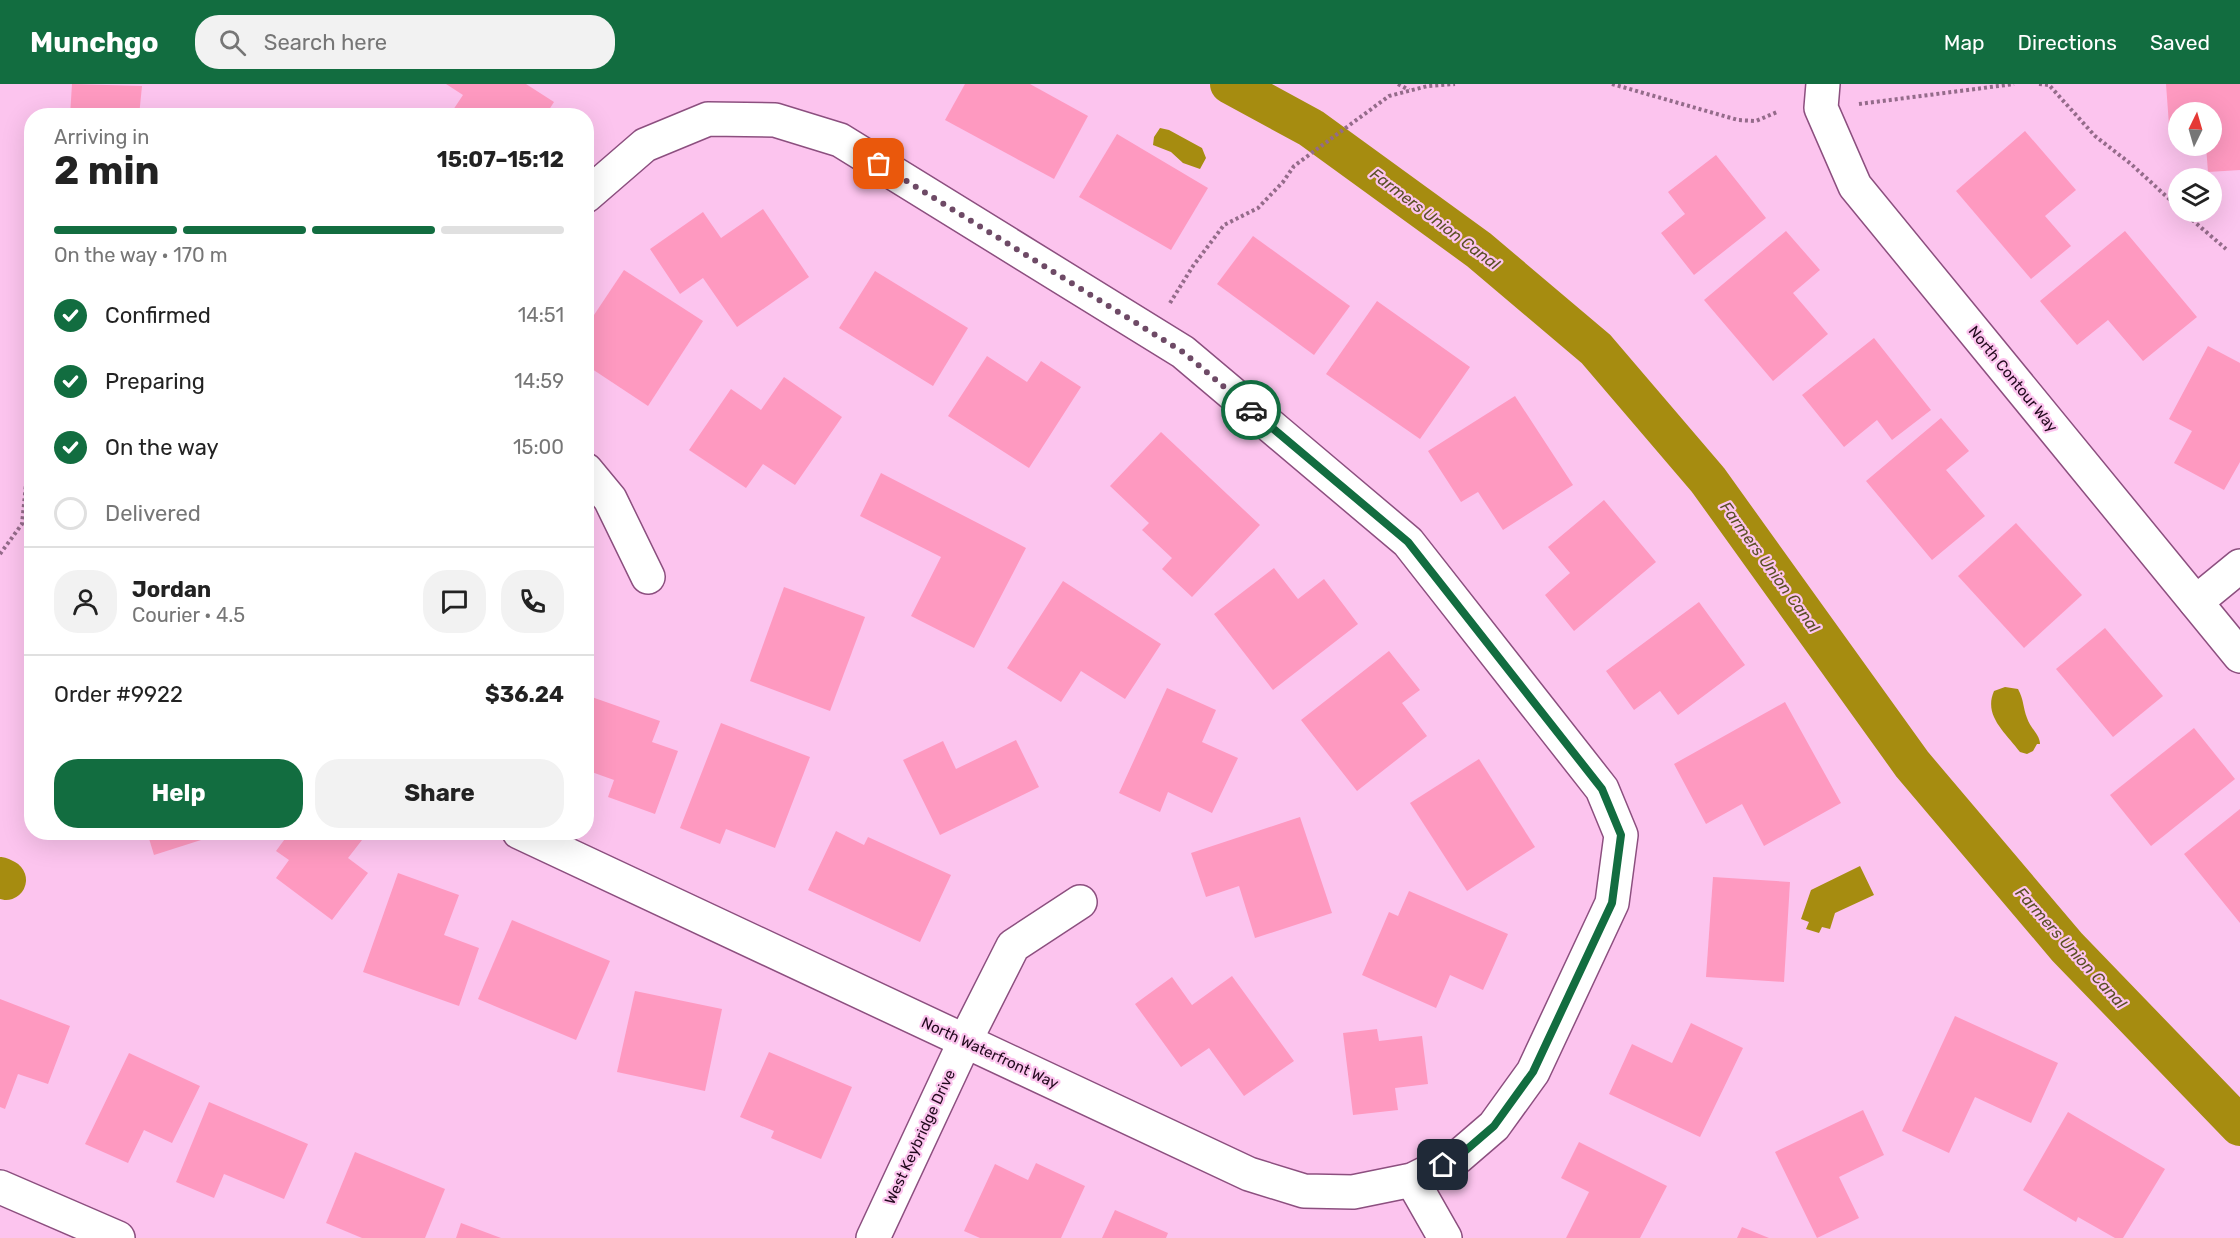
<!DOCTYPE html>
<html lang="en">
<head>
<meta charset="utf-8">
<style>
	body { margin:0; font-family:Rubik,sans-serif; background:#f2f2f2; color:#222; height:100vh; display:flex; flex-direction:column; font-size:22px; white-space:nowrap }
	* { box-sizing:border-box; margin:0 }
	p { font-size:20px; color:#767676 }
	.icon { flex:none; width:33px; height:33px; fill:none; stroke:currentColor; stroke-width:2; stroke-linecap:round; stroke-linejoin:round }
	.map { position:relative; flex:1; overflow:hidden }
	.details { position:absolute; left:24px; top:24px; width:570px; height:732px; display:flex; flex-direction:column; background:#fff; border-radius:24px; box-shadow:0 6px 24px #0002 }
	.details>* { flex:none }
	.needle { width:39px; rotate:5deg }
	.fabs { position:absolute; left:2168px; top:18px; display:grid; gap:12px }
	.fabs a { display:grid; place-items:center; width:54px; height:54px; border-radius:50%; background:#fff; box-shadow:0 6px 24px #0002; font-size:30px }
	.pin { position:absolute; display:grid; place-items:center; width:51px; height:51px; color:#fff; margin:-26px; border-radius:12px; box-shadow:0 3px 9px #0006 }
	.courier { position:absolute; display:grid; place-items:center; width:60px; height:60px; margin:-30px; border:4px solid #126d40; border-radius:50%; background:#fff; color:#222; box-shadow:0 2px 8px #0007 }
	.head em { font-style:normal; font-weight:700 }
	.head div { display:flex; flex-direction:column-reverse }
	.head { display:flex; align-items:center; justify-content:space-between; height:102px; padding:0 30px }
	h1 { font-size:39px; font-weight:700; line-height:45px }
	.bar { display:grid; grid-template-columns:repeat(4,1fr); gap:9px 6px; align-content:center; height:72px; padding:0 30px }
	.bar i { height:8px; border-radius:4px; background:#e0e0e0 }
	.bar .current { background:#126d40 }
	.bar p { grid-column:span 4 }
	.line { display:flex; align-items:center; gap:15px; padding:0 30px; border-top:2px solid #e0e0e0 }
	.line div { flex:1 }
	.round { display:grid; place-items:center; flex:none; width:63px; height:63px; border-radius:24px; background:#f2f2f2 }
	ol { padding:0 30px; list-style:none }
	li { display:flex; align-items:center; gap:18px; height:66px }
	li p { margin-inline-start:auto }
	li .icon { padding:6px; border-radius:50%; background:#126d40; color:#fff; stroke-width:4 }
	li:last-child { color:#767676 }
	li i { width:33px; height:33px; border:3px solid #e0e0e0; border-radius:50% }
	.button { display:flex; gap:12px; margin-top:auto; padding:12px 30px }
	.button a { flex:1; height:69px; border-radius:24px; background:#126d40; color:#fff; font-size:24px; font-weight:700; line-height:69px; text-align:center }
	.button a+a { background:#f2f2f2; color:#222 }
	header { display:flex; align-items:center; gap:36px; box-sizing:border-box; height:84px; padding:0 30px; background:#126d40; color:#fff }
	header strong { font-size:28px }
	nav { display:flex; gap:33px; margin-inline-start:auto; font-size:21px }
	.search { width:420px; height:54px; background:#f2f2f2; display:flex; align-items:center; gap:15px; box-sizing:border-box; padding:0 21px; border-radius:24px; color:#767676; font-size:22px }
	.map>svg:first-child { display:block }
	.water { fill:#a68c10 }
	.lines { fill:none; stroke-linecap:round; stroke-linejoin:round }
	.canal { stroke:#a68c10; stroke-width:40 }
	.building { fill:#fe99c0 }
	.street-casing { stroke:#8c4f7f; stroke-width:36 }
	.path { stroke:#946b8a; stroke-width:4; stroke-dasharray:3 3; stroke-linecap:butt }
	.street { stroke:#fff; stroke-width:33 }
	.done { stroke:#6e4a66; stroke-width:6; stroke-dasharray:0 10.8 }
	.route { stroke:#126d40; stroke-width:8 }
	.labels { text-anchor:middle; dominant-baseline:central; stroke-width:4.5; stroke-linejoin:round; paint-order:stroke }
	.street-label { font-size:15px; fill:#22091d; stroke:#fcc4ee }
	.water-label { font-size:16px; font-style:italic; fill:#5a5024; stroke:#fcc4ee }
</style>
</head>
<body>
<header>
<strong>Munchgo</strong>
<div class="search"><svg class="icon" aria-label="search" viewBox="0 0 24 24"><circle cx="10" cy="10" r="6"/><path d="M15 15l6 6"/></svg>Search here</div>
<nav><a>Map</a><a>Directions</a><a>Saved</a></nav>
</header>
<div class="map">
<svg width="2240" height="1154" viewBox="0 0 2240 1154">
	<rect width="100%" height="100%" fill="#fcc4ee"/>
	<!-- water -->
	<g class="water">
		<path d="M1160,44L1169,46L1202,64L1206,74L1200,85L1183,79L1171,68L1153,61L1154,53Z"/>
		<path d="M2005,603L2018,605C2024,616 2023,624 2027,634C2030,644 2040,651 2040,660H2037L2033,667L2027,670L2020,668C2006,649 1983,632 1994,607Z"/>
		<path d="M1860,782L1874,811L1835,829L1830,845L1822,843L1819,849L1806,845L1809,838L1801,835L1811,806Z"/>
	</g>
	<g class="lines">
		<!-- canal -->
		<g class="canal">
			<path d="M1230,0L1311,44L1479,166L1596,265L1708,396L1912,680L2067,863L2240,1042"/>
			<path d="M0,793L6,796"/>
		</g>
	</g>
	<!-- building -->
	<g class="building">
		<path d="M72,0L142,2L139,32H70Z"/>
		<path d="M446,0H526L554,18L545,32H449L463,11Z"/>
		<path d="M965,0H1030L1088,32L1054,95L945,36Z"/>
		<path d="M2166,0H2240V86L2208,88L2206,62H2211V28H2178V40L2169,41Z"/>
		<path d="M2025,47L2076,106L2045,132L2071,162L2031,195L1956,107Z"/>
		<path d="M1117,50L1208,104L1171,166L1079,113Z"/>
		<path d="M1716,71L1766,134L1694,191L1661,149L1685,130L1668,108Z"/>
		<path d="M763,125L809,193L737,243L703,194L680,210L650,165L703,128L721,154Z"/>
		<path d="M1786,147L1820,186L1793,209L1828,250L1773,297L1704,216Z"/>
		<path d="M2125,147L2197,233L2143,277L2108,236L2077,261L2040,217Z"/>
		<path d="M1253,152L1350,222L1314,271L1217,200Z"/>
		<path d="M624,186L703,237L648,322L586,281V243Z"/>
		<path d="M875,187L968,244L933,302L839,244Z"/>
		<path d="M1377,217L1470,283L1420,355L1326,290Z"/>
		<path d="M1874,254L1931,326L1892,356L1877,336L1844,363L1802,311Z"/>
		<path d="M2208,262L2240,279V378L2224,406L2174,379L2192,347L2169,335Z"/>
		<path d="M987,272L1027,298L1041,277L1081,303L1029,384L948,332Z"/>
		<path d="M784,293L842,333L795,401L763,380L746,404L689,366L731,305L761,326Z"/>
		<path d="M1515,312L1573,401L1503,446L1478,408L1461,418L1428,367Z"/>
		<path d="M1941,334L1969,367L1946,386L1985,432L1932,476L1866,397Z"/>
		<path d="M1161,348L1260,441L1192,513L1162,485L1172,474L1142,446L1149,439L1110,402Z"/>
		<path d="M881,389L1026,464L974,564L911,532L941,473L860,432Z"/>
		<path d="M1604,416L1656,478L1574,547L1545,511L1570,489L1548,463Z"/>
		<path d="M2016,439L2082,511L2024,564L1958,492Z"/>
		<path d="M1274,484L1298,515L1324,495L1358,540L1273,606L1214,530Z"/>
		<path d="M1063,497L1161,560L1125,615L1081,587L1061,618L1007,584Z"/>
		<path d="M784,503L865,533L830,627L750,597Z"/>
		<path d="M1699,518L1745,581L1678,631L1660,607L1634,626L1606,587Z"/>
		<path d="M2105,544L2163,612L2113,653L2056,585Z"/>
		<path d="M1389,567L1420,606L1402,619L1427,652L1357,707L1301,636Z"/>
		<path d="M1167,604L1216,626L1202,658L1238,674L1212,729L1168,708L1160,728L1119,709Z"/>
		<path d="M586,611L660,637L652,658L678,667L655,730L608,713L614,696L586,686Z"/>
		<path d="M1785,618L1841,719L1764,762L1742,720L1706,740L1674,680Z"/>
		<path d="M721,639L810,673L775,764L726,745L720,760L680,744Z"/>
		<path d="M2194,644L2235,695L2151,762L2110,711Z"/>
		<path d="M1016,656L1039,703L940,751L903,676L943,657L956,685Z"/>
		<path d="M1479,675L1535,763L1467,807L1410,719Z"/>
		<path d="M2240,725V839L2184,770Z"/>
		<path d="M1300,733L1332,829L1255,854L1239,802L1206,813L1191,769Z"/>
		<path d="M836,747L864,761L868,753L951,791L920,858L808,806Z"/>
		<path d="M147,748H223V749L154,771Z"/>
		<path d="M290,748H352L362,756L348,774L368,789L332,836L276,794L289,776L276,767Z"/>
		<path d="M398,789L459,811L444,851L479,864L459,922L363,888Z"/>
		<path d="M1713,793L1790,798L1784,898L1706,893Z"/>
		<path d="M1409,807L1508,850L1483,906L1450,891L1436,924L1362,891L1389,828L1398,832Z"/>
		<path d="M512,836L610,877L576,956L478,915Z"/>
		<path d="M1232,892L1294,977L1244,1012L1209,964L1181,983L1135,920L1172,893L1192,921Z"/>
		<path d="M635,907L722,925L705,1007L617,988Z"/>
		<path d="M0,915L70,942L48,1000L18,990L5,1025L0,1023Z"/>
		<path d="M1955,932L2058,979L2031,1039L1975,1013L1949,1069L1902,1047Z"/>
		<path d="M1691,939L1743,964L1700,1053L1609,1010L1632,960L1672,979Z"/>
		<path d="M1377,945L1379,957L1422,952L1428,1000L1395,1004L1398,1026L1353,1031L1343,949Z"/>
		<path d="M769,968L852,1003L821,1075L771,1054L774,1047L740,1033Z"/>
		<path d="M129,969L200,1002L172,1059L144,1046L128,1079L85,1060Z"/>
		<path d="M209,1018L308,1060L284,1115L224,1090L214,1114L176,1098Z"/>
		<path d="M1863,1026L1884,1071L1839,1093L1859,1134L1817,1154L1775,1068Z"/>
		<path d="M2068,1028L2165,1085L2123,1154H2115L2078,1133L2076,1138L2023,1106Z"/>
		<path d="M1579,1058L1667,1102L1640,1154H1566L1589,1108L1561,1094Z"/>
		<path d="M355,1068L445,1105L425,1154H362L326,1139Z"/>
		<path d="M1036,1079L1085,1102L1061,1154H980L964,1147L995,1080L1028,1096Z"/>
		<path d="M1115,1126L1168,1149L1166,1154H1102Z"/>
		<path d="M461,1139L501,1154H456Z"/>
		<path d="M1742,1143L1769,1154H1737Z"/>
	</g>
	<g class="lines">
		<defs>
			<g id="street">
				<path d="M1823,0L1821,24L1855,102L2240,572"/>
				<path d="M586,386L610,415L648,493"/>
				<path d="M2196,518L2240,482"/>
				<path d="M519,748L1249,1090L1304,1107L1353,1108L1412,1096L1458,1073L1494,1042L1533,988L1612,819L1621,751L1602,705L1408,458L1183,268L840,56L775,36L708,35L645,61L586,112"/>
				<path d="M1412,1096L1445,1154"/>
				<path d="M0,1103L118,1154"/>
				<path d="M873,1154L965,957L1013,862L1080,818"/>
			</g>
		</defs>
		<!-- street casing -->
		<use href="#street" class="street-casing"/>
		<!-- path -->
		<g class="path">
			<path d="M1398,0L1409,6"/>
			<path d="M1612,0L1738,36L1756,37L1777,28"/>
			<path d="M2039,0L2049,1L2095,52L2131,80L2178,123"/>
			<path d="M1859,20L2014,0"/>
			<path d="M2183,128L2226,165"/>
			<path d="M1170,219L1193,182L1224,141L1258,124L1283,98L1294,82L1389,12L1428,2L1455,0"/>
			<path d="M0,470L22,440L32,340"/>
		</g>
		<!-- street -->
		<use href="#street" class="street"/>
	</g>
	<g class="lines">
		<!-- done -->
		<path class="done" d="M879,80L1183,268L1251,326"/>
		<!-- route -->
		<path class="route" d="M1251,326L1408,458L1602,705L1621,751L1612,819L1533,988L1494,1042L1458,1073L1443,1081"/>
	</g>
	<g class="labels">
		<!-- street labels -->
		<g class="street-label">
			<text transform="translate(2013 295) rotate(51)">North Contour Way</text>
			<text transform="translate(990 969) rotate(25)">North Waterfront Way</text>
			<text transform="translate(920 1053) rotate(-65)">West Keybridge Drive</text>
		</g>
		<!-- water labels -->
		<g class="water-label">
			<text transform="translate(1435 135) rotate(37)">Farmers Union Canal</text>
			<text transform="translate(1770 483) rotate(54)">Farmers Union Canal</text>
			<text transform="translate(2071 864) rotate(48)">Farmers Union Canal</text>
		</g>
	</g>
</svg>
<div class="fabs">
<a><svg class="needle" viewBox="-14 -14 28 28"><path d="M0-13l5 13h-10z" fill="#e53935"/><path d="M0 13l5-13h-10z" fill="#767676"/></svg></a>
<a><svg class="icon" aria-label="layers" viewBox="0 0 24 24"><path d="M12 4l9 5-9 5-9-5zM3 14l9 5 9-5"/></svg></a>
</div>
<div class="pin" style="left:879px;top:80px;background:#ea580c"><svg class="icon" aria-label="bag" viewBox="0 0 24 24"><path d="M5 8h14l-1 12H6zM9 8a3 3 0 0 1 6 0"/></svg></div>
<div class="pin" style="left:1443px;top:1081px;background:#1f2937"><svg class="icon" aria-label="home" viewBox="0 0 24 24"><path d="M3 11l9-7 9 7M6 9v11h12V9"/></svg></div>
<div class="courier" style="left:1251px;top:326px"><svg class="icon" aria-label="car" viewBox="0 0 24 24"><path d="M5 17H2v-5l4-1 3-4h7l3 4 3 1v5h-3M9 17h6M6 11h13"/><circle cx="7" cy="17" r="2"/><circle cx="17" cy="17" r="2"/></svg></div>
<section class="details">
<div class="head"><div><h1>2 min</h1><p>Arriving in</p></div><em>15:07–15:12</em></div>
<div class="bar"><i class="current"></i><i class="current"></i><i class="current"></i><i></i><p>On the way · 170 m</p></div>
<ol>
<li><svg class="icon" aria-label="check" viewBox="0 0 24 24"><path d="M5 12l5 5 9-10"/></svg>Confirmed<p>14:51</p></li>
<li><svg class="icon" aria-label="check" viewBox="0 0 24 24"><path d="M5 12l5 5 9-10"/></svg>Preparing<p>14:59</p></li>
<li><svg class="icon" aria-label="check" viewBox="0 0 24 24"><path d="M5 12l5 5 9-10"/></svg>On the way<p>15:00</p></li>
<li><i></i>Delivered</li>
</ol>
<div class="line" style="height:108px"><a class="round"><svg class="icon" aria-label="person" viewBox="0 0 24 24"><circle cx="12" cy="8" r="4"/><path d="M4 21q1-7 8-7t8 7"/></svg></a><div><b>Jordan</b><p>Courier · 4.5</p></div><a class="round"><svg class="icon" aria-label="chat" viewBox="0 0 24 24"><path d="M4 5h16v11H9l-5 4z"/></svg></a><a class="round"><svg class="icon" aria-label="phone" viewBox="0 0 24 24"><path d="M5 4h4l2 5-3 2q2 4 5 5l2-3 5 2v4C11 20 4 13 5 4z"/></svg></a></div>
<div class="line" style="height:78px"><div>Order #9922</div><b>$36.24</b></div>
<div class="button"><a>Help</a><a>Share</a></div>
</section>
</div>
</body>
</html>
